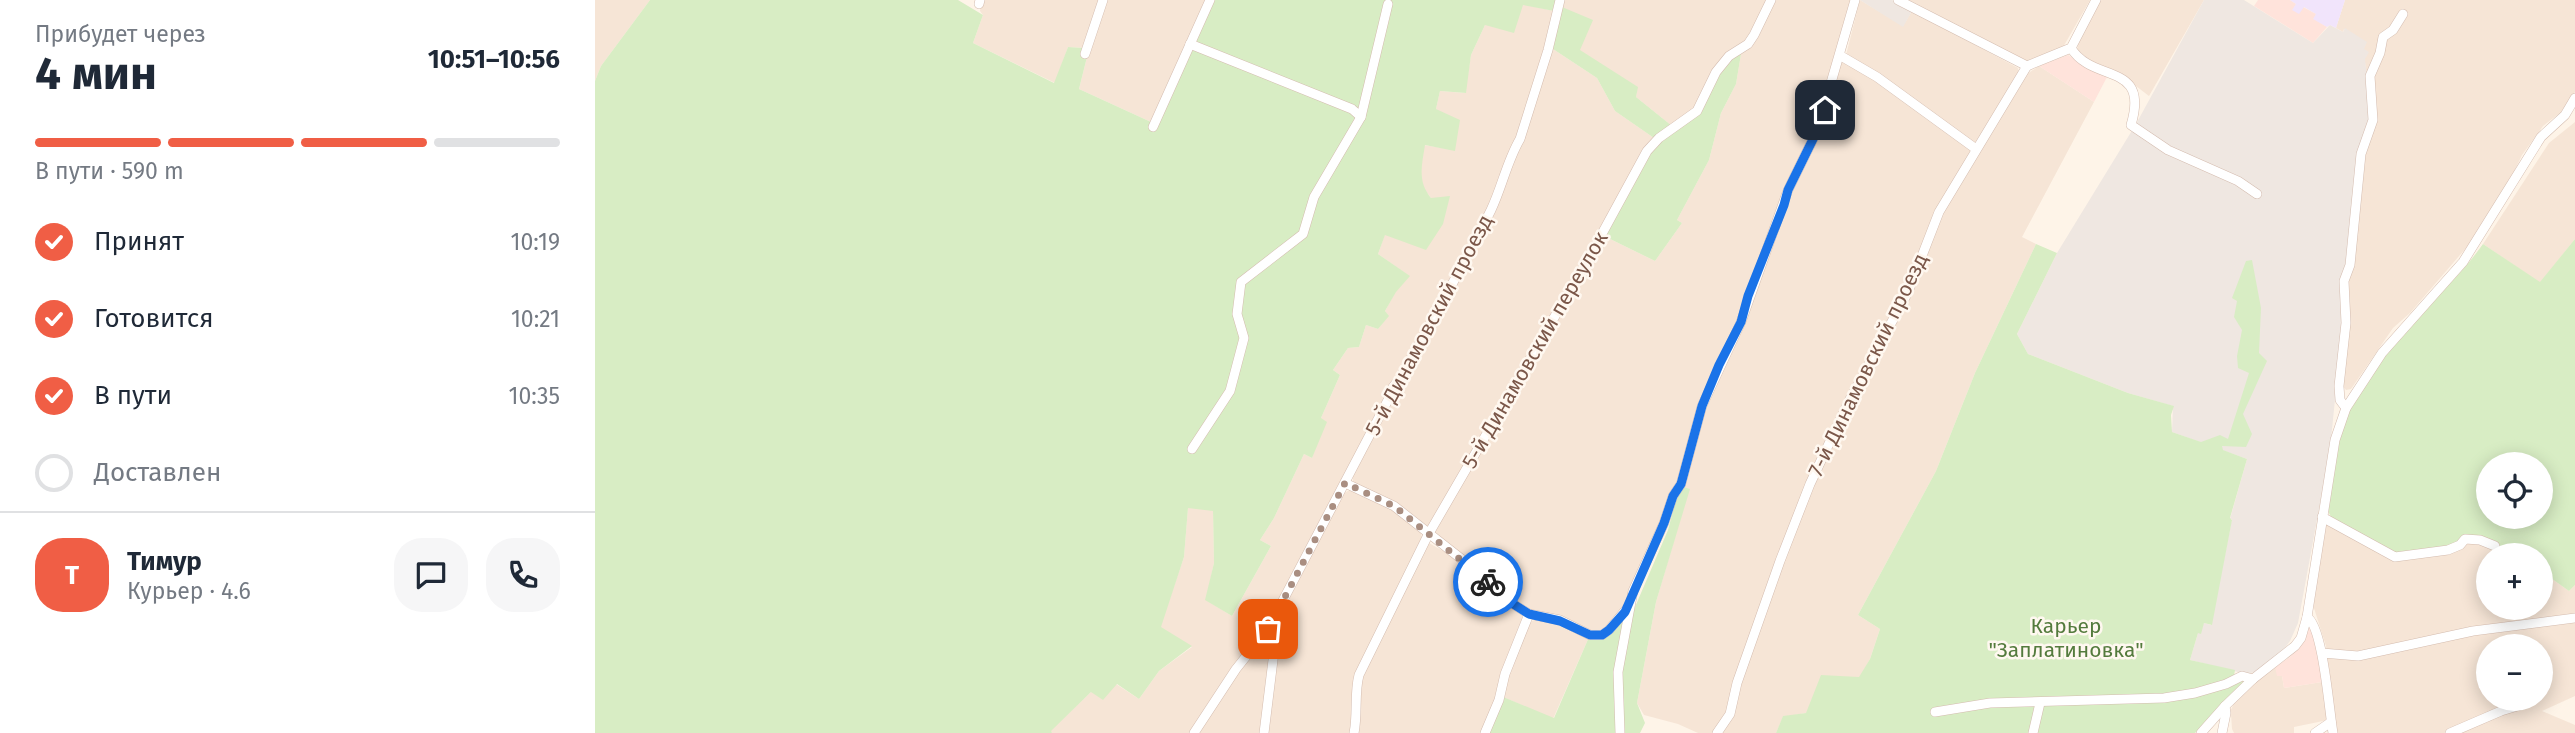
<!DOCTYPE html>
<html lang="ru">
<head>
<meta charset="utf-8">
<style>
	body { margin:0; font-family:"Fira Sans",sans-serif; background:#f6f6f7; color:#1f2937; height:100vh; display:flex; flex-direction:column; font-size:26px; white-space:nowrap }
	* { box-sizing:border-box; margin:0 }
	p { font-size:23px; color:#747a83 }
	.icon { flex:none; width:38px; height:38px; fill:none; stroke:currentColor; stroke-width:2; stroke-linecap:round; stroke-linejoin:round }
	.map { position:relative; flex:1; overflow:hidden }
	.drawer { display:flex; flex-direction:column; background:#fff; width:595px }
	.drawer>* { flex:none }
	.buttons { position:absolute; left:1881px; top:452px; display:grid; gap:14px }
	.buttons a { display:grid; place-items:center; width:77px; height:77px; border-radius:50%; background:#fff; box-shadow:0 4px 18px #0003; font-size:35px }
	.pin { position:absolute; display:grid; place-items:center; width:60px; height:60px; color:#fff; margin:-30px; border-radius:14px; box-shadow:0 4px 10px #0006 }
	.courier { position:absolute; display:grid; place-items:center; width:70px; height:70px; margin:-35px; border:5px solid #1a73e8; border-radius:50%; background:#fff; color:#222; box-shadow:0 2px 9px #0007 }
	.headline em { font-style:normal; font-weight:700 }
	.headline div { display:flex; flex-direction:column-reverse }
	.headline { display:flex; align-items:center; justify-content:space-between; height:119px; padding:0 35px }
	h1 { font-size:46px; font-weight:700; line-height:52px }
	.bar { display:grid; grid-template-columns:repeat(4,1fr); gap:10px 7px; align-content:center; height:84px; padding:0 35px }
	.bar i { height:9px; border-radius:5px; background:#e0e1e3 }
	.bar .on { background:#f05e45 }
	.bar p { grid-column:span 4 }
	.line { display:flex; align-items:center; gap:18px; padding:0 35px; border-top:2px solid #e0e1e3 }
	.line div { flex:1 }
	.round { display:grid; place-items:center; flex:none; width:74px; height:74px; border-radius:28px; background:#f6f6f7 }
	ol { padding:0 35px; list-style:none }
	li { display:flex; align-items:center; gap:21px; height:77px }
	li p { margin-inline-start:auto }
	li .icon { padding:7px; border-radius:50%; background:#f05e45; color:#fff; stroke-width:4 }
	li:last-child { color:#747a83 }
	li i { width:38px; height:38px; border:4px solid #e0e1e3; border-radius:50% }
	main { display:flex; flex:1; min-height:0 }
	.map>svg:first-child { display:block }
	.residential { fill:#f6e5d6; fill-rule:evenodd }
	.commercial { fill:#ffe3db }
	.industrial { fill:#efe7e1 }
	.education { fill:#f1e4fb }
	.green { fill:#d8edc4; fill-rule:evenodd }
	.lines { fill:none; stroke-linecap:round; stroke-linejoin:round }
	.minor-casing { stroke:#d4bcaf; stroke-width:10 }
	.minor { stroke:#fff; stroke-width:9 }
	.done { stroke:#a98e81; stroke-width:7; stroke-dasharray:0 12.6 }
	.route { stroke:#1a73e8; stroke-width:9 }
	.labels { text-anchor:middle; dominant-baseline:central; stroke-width:5; stroke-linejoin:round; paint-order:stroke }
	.street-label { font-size:21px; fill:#7b5749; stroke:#fff8f0 }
	.park-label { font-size:21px; fill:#547b3d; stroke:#fff8f0 }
</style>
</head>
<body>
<main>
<section class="drawer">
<div class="headline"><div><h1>4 мин</h1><p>Прибудет через</p></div><em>10:51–10:56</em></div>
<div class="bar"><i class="on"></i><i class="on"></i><i class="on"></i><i></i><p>В пути · 590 m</p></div>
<ol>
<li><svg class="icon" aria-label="check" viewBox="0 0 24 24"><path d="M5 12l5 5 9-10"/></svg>Принят<p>10:19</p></li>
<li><svg class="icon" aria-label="check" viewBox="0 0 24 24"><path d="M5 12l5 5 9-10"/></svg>Готовится<p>10:21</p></li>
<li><svg class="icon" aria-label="check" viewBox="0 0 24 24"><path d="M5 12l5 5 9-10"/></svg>В пути<p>10:35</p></li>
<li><i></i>Доставлен</li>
</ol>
<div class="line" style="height:126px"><b class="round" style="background:#f05e45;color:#fff">Т</b><div><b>Тимур</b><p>Курьер · 4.6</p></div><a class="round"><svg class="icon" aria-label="chat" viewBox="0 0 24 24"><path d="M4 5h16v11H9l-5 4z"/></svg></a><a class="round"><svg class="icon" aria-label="phone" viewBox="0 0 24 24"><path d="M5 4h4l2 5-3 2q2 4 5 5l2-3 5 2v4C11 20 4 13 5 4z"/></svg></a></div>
</section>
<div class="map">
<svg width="1980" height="733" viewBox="0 0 1980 733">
	<rect width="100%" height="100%" fill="#fef4e8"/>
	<!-- residential -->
	<g class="residential">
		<path d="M0,0H55L6,66L0,81Z"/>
		<path d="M387,0H505L489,48L473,47L460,83L378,43L388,15L385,11Z"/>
		<path d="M510,0H611L556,122L484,89L493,53Z"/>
		<path d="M968,0H1172L1151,40L1099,110L1077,126L1041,97L1042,87L984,50L967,7Z"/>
		<path d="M1179,0H1257L1219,129L1188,188L1185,204L1180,214L1144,321L1083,483L1028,611L1005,632L997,633L934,611L914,599L840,536L839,530L1009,236L1060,261L1087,223L1082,220L1114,160L1126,113L1141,84L1146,54L1156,47Z"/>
		<path d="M1265,0L1308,26L1317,11L1423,68L1424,77L1380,143H1378L1251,55Z"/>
		<path d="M1308,0H1495L1467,49L1428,62Z"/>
		<path d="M1504,0H1609L1554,96L1528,76L1492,60L1482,51L1484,38Z"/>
		<path d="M1750,0H1980V92L1966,112L1948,126L1927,155L1912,186L1877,241L1815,313L1798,328L1756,389L1751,390L1748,386L1752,282L1757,264L1768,180L1772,77L1768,49L1749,29L1748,32L1741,28Z"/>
		<path d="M928,4L959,11L951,47L923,137L897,203L673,624L596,733H457L455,731L496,692L521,684L544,699L564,671L597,647L565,627L589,557L593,507L618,510L619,563L611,600L637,616L676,546L665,540L679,518L709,454L717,458L726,418L745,375L738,370L753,348L764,347L771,325L783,329L793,316L790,311L801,291L814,276L783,254L790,234L836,198L829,189L825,174L829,145L860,150L841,109L845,91L870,93L876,55L890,25Z"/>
		<path d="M958,49L1002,78L1020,111L1059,138L834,526L831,527L762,485L758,481V476L881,246Z"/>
		<path d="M1248,60L1281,78L1375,148V152L1296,317L1224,453L1217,474L1204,500L1132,712L1118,733H1103L1083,724L1049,715L1042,703L1061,602L1094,489L1089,487L1110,406L1196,190L1233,110L1241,75Z"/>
		<path d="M1444,66L1499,102L1427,237L1441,244L1380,373L1341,471L1263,615L1285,629L1275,659L1265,677L1211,713L1188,717L1181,733H1126L1198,532L1257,402L1268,386L1271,374L1281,361L1316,294L1330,260L1342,222L1432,74Z"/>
		<path d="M1980,122V239L1945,283L1888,244L1954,143Z"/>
		<path d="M755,490L799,508L826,533L827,538L761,673L756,733H671L678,643L677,624L694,592L700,588L747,494Z"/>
		<path d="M1730,524L1869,542H1888L1917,555H1894V607H1946V571L1974,591L1980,585V696L1947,711L1980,725V733H1740L1731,646L1718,605ZM1894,646H1946V698H1894Z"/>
		<path d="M834,543L860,558L927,615L928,619L902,699L888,733H761L763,684L831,545Z"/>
		<path d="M944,619L964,624L994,637L958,719L906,696L932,626L937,621Z"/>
		<path d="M666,643L671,644L677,653L667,733H601L643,670Z"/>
		<path d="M1680,667L1687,676L1689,688L1727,682L1733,720L1699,727V733H1639L1637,729L1636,714H1634L1640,701L1650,690Z"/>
	</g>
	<!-- commercial -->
	<g class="commercial">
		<path d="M1663,0H1695L1701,4L1698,10L1708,7L1721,14L1719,19L1732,27L1718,43L1659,6Z"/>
		<path d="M1473,55L1512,77L1499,102L1444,66Z"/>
		<path d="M1715,625L1725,658L1727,682L1689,688L1687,676H1682L1680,667L1695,657L1709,640Z"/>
	</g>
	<!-- industrial -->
	<g class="industrial">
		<path d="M1265,0H1297L1317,11L1308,27Z"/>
		<path d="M1609,0H1649L1718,43L1735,25L1748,32L1750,28L1772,42L1769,49L1774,52L1770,59L1776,117L1765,153L1735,449L1703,623L1695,641L1686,653L1664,671L1651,674L1595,660L1603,633L1609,623L1616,625L1637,519H1635L1652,459L1577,432L1578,406L1533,393L1433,354L1422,334L1462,253L1541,124Z"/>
	</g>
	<!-- education -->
	<path class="education" d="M1695,0H1750L1741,28L1735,25L1732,27L1718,19L1721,14L1709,7L1704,14L1697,10L1701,4Z"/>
	<!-- green -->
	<g class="green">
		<path d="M55,0H363L388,15L378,43L459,83L473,47L489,48L493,53L484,89L556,122L611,0H962L959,11L928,5L919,33L890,25L876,55L871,93L845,91L841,109L865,120L860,151L830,145C827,165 822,181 836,198L855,196L848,224L831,250L790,235L783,254L815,276L801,292L790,311L794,316L783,329L771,325L764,347L753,348L738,370L745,375L726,418L732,422L717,458L709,454L679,518L665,540L676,546L637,616L610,600L619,563L618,511L593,508L589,557L566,627L597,646L564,671L544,699L522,684L508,700L496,692L456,731L457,733H0V81L6,66Z"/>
		<path d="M967,7L998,20L985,50L1043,87L1041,97L1077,126L1059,138L1020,111L1002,78L958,49Z"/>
		<path d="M1146,54L1141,84L1126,113L1114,160L1082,220L1087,223L1060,261L1009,236L1055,151L1079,130L1090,124L1137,57Z"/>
		<path d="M1980,239V585L1974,591L1946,571V555H1917L1888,542H1863L1852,547L1800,554L1736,517L1733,511C1736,490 1738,468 1742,447C1753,397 1789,352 1823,316C1846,292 1869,271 1888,244L1945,282ZM1894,464H1946V516H1894Z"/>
		<path d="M1441,244L1462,253L1422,334L1433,354L1533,393L1579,406L1576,415L1577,432L1606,442L1625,435L1633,439L1654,373L1643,368L1642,356L1647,330L1639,317L1642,301L1637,298L1651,261L1657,260L1666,308L1664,353L1672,361L1648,414L1657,434L1651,447L1627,446L1628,450L1652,459L1635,518L1637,520L1617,625L1609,623L1606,634L1603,633L1595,660L1640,670L1639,676L1649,681L1600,733H1181L1188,716L1211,713L1226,675L1264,677L1275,659L1285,629L1263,615L1341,471L1380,373Z"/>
		<path d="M1089,487L1095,489L1061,602L1042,703L1050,723L1045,733H893L906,696L959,718L994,637L1004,639L1040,607L1073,530L1081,500Z"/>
	</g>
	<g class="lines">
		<defs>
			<g id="minor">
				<path d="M1303,0L1432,66"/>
				<path d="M384,4L385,0"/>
				<path d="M595,44L757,109L766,117"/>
				<path d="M1476,48C1498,84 1555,61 1536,125L1573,150L1643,181L1662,194"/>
				<path d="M490,54L508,0"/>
				<path d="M1246,56L1282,77L1381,149"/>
				<path d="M1432,66L1476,48L1501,0"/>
				<path d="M558,127L615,0"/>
				<path d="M1751,408L1745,400L1744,386L1751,323L1749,281L1755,265L1766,154L1778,120L1775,76L1785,53L1788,37L1798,30L1808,14"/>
				<path d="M597,449L635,391L649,338L642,314L646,282L708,234L719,197L766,117L793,4"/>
				<path d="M750,483L799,506L883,572L912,600L934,614L965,620L995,635H1007L1014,630L1034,606"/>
				<path d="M1727,517L1800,557L1853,550L1865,545L1870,539L1885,540L1900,546"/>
				<path d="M1712,617C1728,626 1734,710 1738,733"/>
				<path d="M668,635L679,652L669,733"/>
				<path d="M1727,653L1763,656L1878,631L1980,618"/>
				<path d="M1340,712L1395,703L1569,698L1600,693L1631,684L1647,676L1658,679"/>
				<path d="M599,733L641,669L673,629L793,400L798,387L805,378C836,322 868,267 896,210C907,187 912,161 925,139L953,50L965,0"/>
				<path d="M759,733C763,714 759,694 764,675L833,535L996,254L1052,151L1064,138L1102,111L1121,72L1134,56L1153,44L1159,35L1176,0"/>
				<path d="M890,733L904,700L910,674L934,614"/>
				<path d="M1025,733L1023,672L1038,591L1069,523L1078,496L1086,484L1107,406L1146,322L1193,190L1222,131L1260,0"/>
				<path d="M1122,733L1135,714L1142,683L1185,561L1215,484L1254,401L1313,292L1344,212L1432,66"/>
				<path d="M1438,733L1445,703"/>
				<path d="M1606,733L1630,706"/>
				<path d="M1627,733L1631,713L1630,706L1658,679L1700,646L1706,638L1712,617L1740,440L1751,408L1787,353L1868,262L1946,137L1970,115L1980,98"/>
				<path d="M1720,733L1736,722"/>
				<path d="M1855,733L1906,711L1926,705"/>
			</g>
		</defs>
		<!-- minor casing -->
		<use href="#minor" class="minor-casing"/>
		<!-- minor -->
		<use href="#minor" class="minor"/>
	</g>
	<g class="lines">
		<!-- done -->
		<path class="done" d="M673,629L750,483L799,506L893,582"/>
		<!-- route -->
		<path class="route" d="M893,582L912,600L934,614L965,621L995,635H1007L1014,630L1030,612L1069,523L1078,496L1086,484L1107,406L1124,365L1146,322L1153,296L1189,205L1193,190L1222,131L1230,110"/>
	</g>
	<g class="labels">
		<!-- street labels -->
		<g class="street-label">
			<text transform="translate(834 325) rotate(-62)">5-й Динамовский проезд</text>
			<text transform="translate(940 350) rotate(-60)">5-й Динамовский переулок</text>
			<text transform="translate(1273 365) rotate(-64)">7-й Динамовский проезд</text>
		</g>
		<!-- park labels -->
		<g class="park-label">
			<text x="1471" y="626">Карьер<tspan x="1471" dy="24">"Заплатиновка"</tspan></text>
		</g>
	</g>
</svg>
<div class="buttons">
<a><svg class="icon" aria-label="locate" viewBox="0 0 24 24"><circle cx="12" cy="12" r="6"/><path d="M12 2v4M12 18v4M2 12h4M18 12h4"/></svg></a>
<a>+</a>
<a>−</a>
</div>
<div class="pin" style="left:673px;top:629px;background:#ea580c"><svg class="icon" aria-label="bag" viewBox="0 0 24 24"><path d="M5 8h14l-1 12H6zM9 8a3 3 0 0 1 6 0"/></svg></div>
<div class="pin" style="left:1230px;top:110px;background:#1f2937"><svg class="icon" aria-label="home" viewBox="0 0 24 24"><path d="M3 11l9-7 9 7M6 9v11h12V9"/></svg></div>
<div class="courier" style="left:893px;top:582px"><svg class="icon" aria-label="bike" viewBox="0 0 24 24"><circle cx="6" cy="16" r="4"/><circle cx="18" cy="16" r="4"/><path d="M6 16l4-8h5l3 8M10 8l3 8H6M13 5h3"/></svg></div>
</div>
</main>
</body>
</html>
